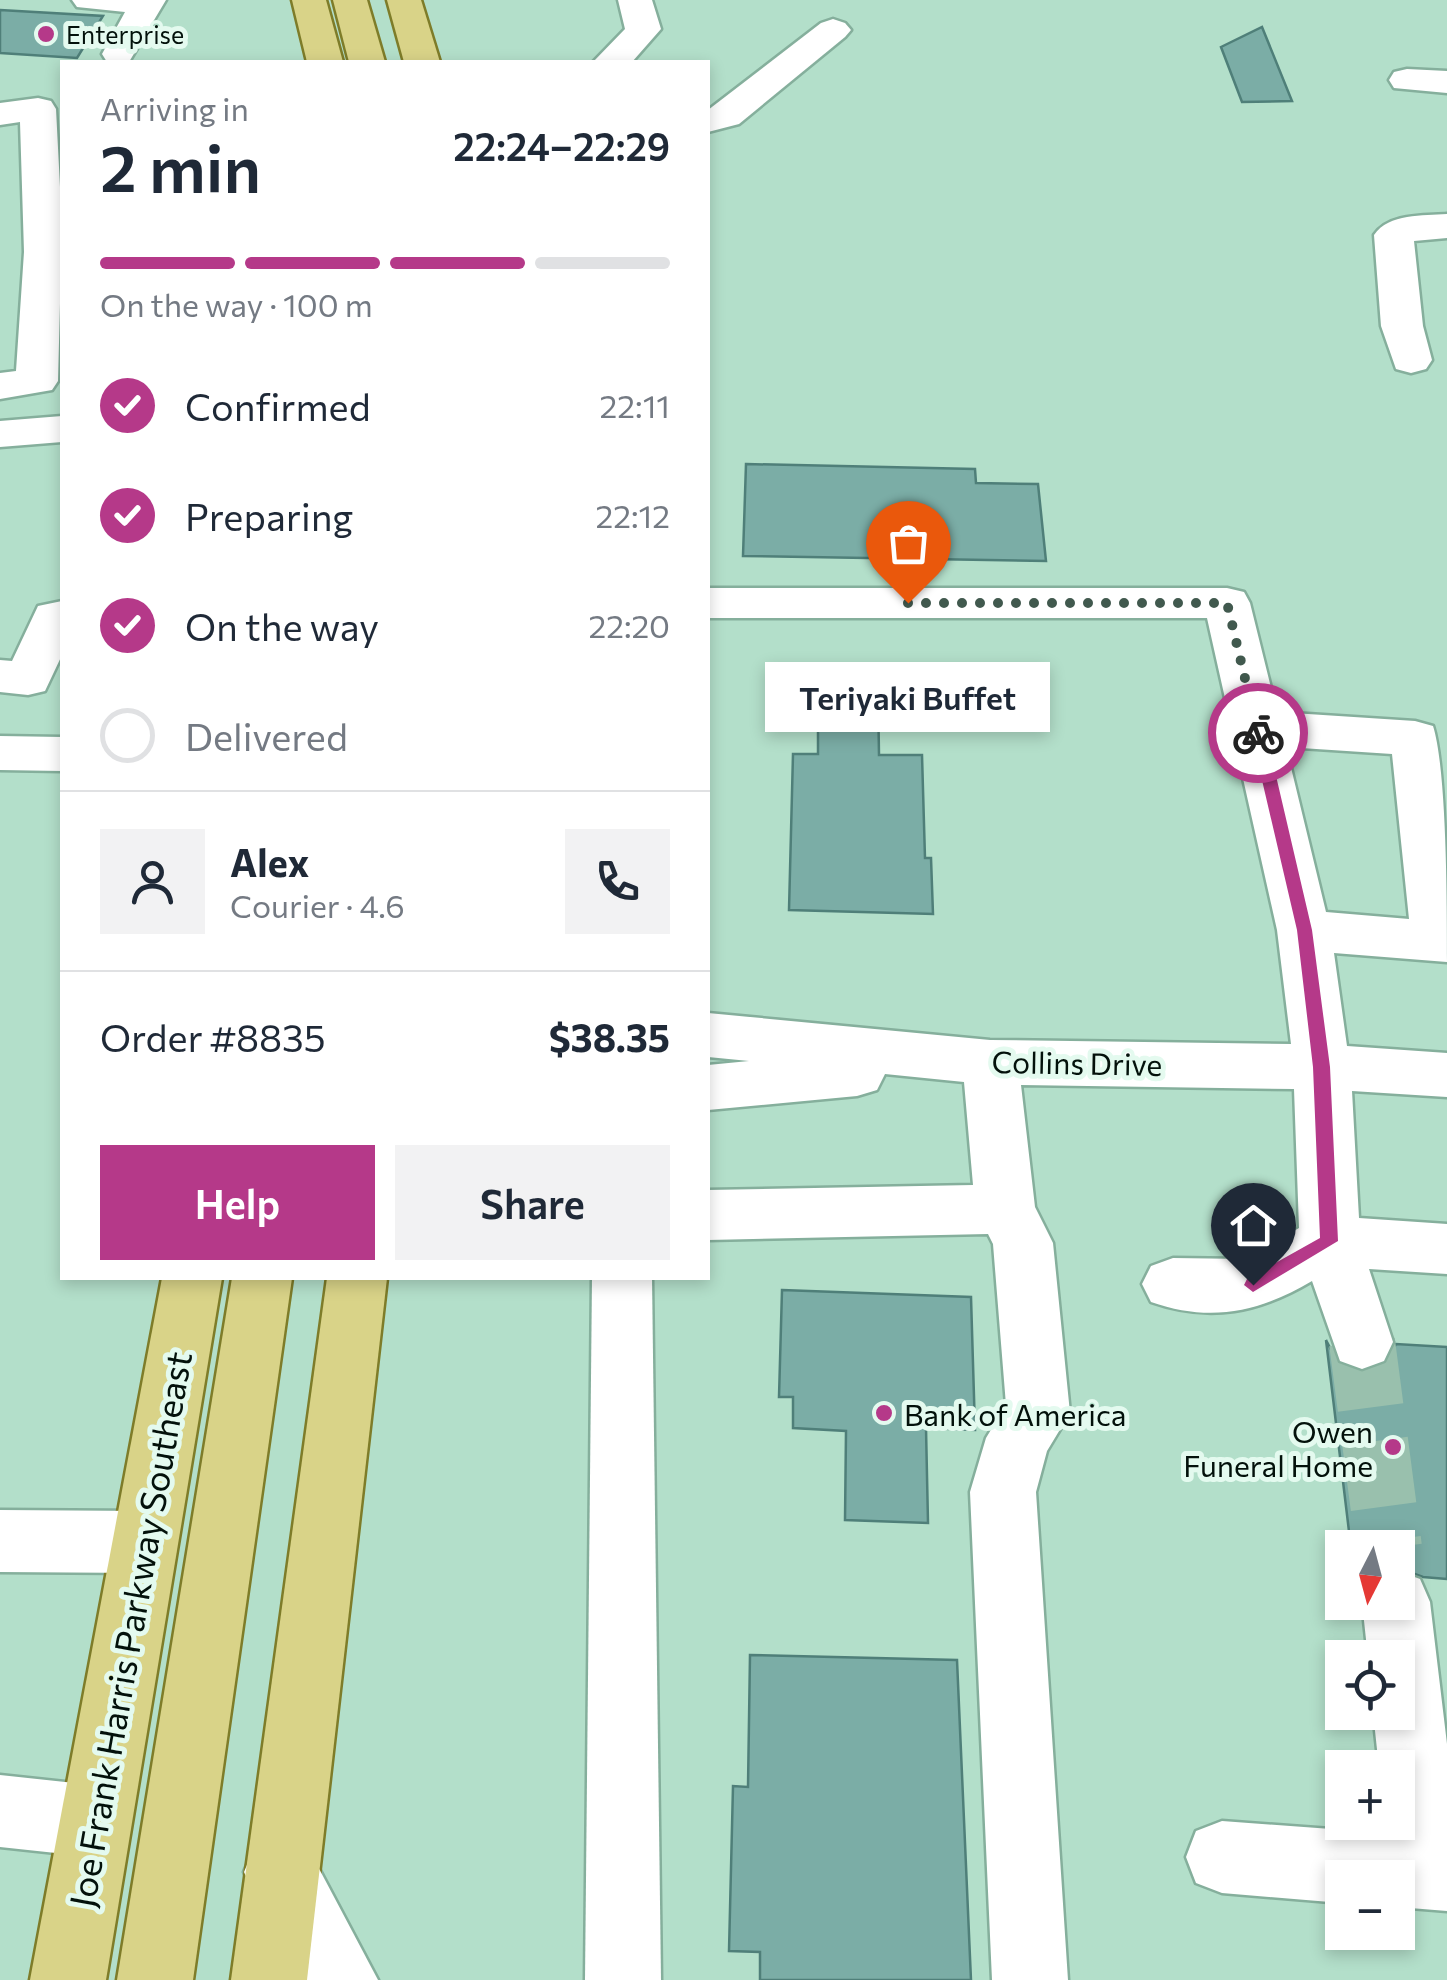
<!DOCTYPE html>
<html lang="en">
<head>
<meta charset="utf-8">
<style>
	body { margin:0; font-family:Commissioner,sans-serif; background:#f2f2f3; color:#1f2937; height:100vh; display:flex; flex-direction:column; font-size:38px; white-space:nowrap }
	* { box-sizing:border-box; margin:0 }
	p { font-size:32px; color:#747a83 }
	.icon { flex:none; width:55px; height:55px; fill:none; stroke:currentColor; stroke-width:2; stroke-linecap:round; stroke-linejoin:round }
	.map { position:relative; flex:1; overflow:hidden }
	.side { position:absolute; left:60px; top:60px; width:650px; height:1220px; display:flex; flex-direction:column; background:#fff; border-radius:0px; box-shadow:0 5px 15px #0003 }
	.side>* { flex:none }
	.needle { width:65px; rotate:186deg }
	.controls { position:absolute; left:1325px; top:1530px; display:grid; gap:20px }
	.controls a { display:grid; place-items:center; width:90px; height:90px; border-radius:0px; background:#fff; box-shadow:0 5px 15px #0003; font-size:50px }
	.pin { position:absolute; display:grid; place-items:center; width:85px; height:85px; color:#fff; margin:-102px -42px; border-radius:50% 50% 50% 0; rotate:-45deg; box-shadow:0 0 10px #0007 }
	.pin .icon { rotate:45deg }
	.courier { position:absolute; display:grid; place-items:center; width:100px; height:100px; margin:-50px; border:8px solid #b53989; border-radius:50%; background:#fff; color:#222; box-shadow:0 2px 12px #0007 }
	.bubble { position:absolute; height:70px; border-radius:0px; background:#fff; box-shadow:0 5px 15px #0003; font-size:32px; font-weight:600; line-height:70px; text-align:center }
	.head em { font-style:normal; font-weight:600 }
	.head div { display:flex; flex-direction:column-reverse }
	.head { display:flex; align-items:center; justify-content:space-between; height:170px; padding:0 40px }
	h1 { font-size:65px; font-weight:600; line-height:75px }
	.bar { display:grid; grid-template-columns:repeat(4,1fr); gap:15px 10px; align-content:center; height:120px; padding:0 40px }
	.bar i { height:12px; border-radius:8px; background:#e0e1e3 }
	.bar .active { background:#b53989 }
	.bar p { grid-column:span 4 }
	.line { display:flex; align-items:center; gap:25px; padding:0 40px; border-top:2px solid #e0e1e3 }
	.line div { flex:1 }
	.round { display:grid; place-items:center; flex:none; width:105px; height:105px; border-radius:0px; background:#f2f2f3 }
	ol { padding:0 40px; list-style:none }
	li { display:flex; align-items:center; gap:30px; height:110px }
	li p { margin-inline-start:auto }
	li .icon { padding:10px; border-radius:50%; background:#b53989; color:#fff; stroke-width:4 }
	li:last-child { color:#747a83 }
	li i { width:55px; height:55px; border:5px solid #e0e1e3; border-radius:50% }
	.action { display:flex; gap:20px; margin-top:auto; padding:20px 40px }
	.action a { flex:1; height:115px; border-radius:0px; background:#b53989; color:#fff; font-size:40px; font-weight:600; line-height:115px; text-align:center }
	.action a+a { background:#f2f2f3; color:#1f2937 }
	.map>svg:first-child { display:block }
	.building { fill:#7bada6; stroke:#4f7f79; stroke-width:2.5 }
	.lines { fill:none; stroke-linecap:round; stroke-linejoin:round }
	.minor-tunnel { stroke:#99c0ad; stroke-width:66; stroke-dasharray:66 34; stroke-linecap:butt }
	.minor-casing { stroke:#85af9c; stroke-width:5 }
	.major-casing { stroke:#7e7c29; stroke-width:5 }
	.minor { fill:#fff; fill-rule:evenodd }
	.major { fill:#d9d388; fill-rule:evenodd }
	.route { fill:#b53989 }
	.done { stroke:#41594e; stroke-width:10; stroke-dasharray:0 18 }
	.poi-dot { fill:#b53989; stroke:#e4faef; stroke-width:4 }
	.labels { text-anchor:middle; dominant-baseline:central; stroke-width:10; stroke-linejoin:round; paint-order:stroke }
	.far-poi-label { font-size:25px; fill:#03110b; stroke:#e4faef; text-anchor:start }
	.street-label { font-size:30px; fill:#03110b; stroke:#e4faef }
	.poi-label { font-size:30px; fill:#03110b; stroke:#e4faef; text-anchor:start }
	.near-street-label { font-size:35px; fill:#03110b; stroke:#e4faef }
</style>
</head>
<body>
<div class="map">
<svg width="1447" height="1980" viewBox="0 0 1447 1980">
	<rect width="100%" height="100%" fill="#b3dfca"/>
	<!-- building -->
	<g class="building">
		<path d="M0,10L103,16L77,58L0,53Z"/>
		<path d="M1262,27L1292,101L1242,102L1221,47Z"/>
		<path d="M746,464L975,469L976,483L1038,484L1046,561L743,556Z"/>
		<path d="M818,691L878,693L879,755H922L925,858H931L933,914L789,910L793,754H818Z"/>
		<path d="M782,1290L971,1297L975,1430L926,1428L928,1523L845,1520L846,1431L793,1428V1397H779Z"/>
		<path d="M1326,1340L1339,1365L1361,1373L1385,1365L1396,1344L1447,1347V1579L1423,1577L1398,1568V1548H1351Z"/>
		<path d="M750,1655L957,1660L971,1980H760V1952L729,1951L733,1786L748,1787Z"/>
	</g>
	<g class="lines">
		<!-- minor-tunnel -->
		<path class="minor-tunnel" d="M1362,1342L1389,1548"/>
		<defs>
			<g id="minor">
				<path d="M72,0H166L129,62H107L102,54L125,12L77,7Z"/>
				<path d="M618,0H652L661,29L632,62H593L625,29Z"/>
				<path d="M833,19L845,23L851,30L845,37L739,124L708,132V110L821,23Z"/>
				<path d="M1407,69L1447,71V93L1394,88L1389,80L1394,72Z"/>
				<path d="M38,98L51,101L56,109L62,226L58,381L52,390L0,399V373L16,371L24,252L20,122L0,125V103Z"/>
				<path d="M1447,214V238L1414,241L1423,326L1432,360L1426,369L1411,373L1396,369L1381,326L1374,235C1389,213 1423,216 1447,214Z"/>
				<path d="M62,416V442L0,447V421Z"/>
				<path d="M708,588H1227L1244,592L1250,603L1277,712L1415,721L1433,726C1447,770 1447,907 1447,962L1334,953L1347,1046L1447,1053V1097L1352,1091L1359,1218L1447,1224V1274L1369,1269L1393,1342L1384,1361L1362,1369L1340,1361L1312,1281C1260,1312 1211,1323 1151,1302L1142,1284L1151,1266L1173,1258L1245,1259L1299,1228L1294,1089L1021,1085L1035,1207L1053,1243L1070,1413L1047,1451L1036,1492L1068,1980H992L970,1492L986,1438L1006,1405L993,1244L988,1234L708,1240V1190L973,1185L964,1082L885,1074L877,1090L857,1096L708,1110V1065L749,1061L708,1057V1013L990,1040L1291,1044L1277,930L1207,618H708ZM1286,747L1392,754L1409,919L1326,912Z"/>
				<path d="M62,601V655L45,691L28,695L0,692V660L12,661L38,606Z"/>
				<path d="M0,736L62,737V771L0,770Z"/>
				<path d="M592,1278H652L661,1980H585Z"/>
				<path d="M0,1510L143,1511L166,1520L176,1542L166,1564L143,1573L0,1572Z"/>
				<path d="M1398,1571L1420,1579L1430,1602L1447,1744V1911L1398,1907V1878H1342V1903L1222,1893L1196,1883L1186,1857L1196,1831L1222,1821L1385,1833L1384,1822H1398V1768H1379L1373,1712H1398V1658H1368L1362,1602H1398Z"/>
				<path d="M0,1775L93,1785L119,1795L129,1821L119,1847L93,1857L0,1847Z"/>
				<path d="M281,1835L307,1846L378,1980H293L244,1872L255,1846Z"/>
			</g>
			<g id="major">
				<path d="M292,0H326L343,62H307Z"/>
				<path d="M333,0H367L385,62H349Z"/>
				<path d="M387,0H421L440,62H404Z"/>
				<path d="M162,1278H222L106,1980H30Z"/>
				<path d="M232,1278H292L193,1980H117Z"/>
				<path d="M327,1278H387L307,1980H231Z"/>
			</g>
		</defs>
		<!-- minor casing -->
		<use href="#minor" class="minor-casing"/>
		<!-- major casing -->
		<use href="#major" class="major-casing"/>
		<!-- minor -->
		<use href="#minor" class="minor"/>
		<!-- major -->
		<use href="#major" class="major"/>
	</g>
	<!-- route -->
	<path class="route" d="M1258,728L1266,733L1312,930L1330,1067L1338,1241L1253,1292L1244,1285L1247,1279L1320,1238L1313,1067L1297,930L1251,733Z"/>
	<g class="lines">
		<!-- done -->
		<path class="done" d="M908,603H1227L1258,733"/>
	</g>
	<!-- markers -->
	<g class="poi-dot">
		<circle cx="46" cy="34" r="10"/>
		<circle cx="884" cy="1413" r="10"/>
		<circle cx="1393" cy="1447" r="10"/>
	</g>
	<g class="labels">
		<!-- far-poi labels -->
		<g class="far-poi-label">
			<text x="66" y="34">Enterprise</text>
		</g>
		<!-- street labels -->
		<g class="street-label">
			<text transform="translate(1077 1062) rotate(1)">Collins Drive</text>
		</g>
		<!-- poi labels -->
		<g class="poi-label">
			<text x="904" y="1413">Bank of America</text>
			<text x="1373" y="1430" text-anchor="end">Owen<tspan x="1373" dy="34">Funeral Home</tspan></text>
		</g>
		<!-- near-street labels -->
		<g class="near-street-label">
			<text transform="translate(129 1629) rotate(-80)">Joe Frank Harris Parkway Southeast</text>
		</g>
	</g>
</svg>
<div class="controls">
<a><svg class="needle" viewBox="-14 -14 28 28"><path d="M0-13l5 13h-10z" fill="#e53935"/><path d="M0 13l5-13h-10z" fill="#747a83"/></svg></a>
<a><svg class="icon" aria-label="locate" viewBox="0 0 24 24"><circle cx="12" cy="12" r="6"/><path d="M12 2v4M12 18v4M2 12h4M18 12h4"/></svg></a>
<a>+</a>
<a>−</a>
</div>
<div class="pin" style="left:908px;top:603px;background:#ea580c"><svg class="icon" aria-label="bag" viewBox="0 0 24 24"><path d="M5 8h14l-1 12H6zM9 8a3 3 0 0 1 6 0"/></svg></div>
<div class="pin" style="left:1253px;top:1285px;background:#1f2937"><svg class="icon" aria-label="home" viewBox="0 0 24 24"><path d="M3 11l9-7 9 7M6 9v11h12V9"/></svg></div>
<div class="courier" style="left:1258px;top:733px"><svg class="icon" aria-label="bike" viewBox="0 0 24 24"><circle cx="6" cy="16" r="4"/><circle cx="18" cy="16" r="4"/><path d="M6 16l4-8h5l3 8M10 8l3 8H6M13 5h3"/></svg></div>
<div class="bubble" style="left:765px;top:662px;width:285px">Teriyaki Buffet</div>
<section class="side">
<div class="head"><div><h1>2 min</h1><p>Arriving in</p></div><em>22:24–22:29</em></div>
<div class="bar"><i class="active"></i><i class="active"></i><i class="active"></i><i></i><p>On the way · 100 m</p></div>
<ol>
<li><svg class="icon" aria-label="check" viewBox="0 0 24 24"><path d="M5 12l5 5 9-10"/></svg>Confirmed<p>22:11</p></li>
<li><svg class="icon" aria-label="check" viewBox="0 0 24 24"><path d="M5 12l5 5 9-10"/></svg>Preparing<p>22:12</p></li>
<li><svg class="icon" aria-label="check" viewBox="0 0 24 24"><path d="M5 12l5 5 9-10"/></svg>On the way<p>22:20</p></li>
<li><i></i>Delivered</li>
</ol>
<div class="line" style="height:180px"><a class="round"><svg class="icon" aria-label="person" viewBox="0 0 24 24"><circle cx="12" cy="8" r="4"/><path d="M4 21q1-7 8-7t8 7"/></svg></a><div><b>Alex</b><p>Courier · 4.6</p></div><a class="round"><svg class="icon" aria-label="phone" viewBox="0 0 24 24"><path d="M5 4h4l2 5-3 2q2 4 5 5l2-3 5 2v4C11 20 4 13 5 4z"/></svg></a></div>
<div class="line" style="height:130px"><div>Order #8835</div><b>$38.35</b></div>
<div class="action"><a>Help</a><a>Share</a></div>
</section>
</div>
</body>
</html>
